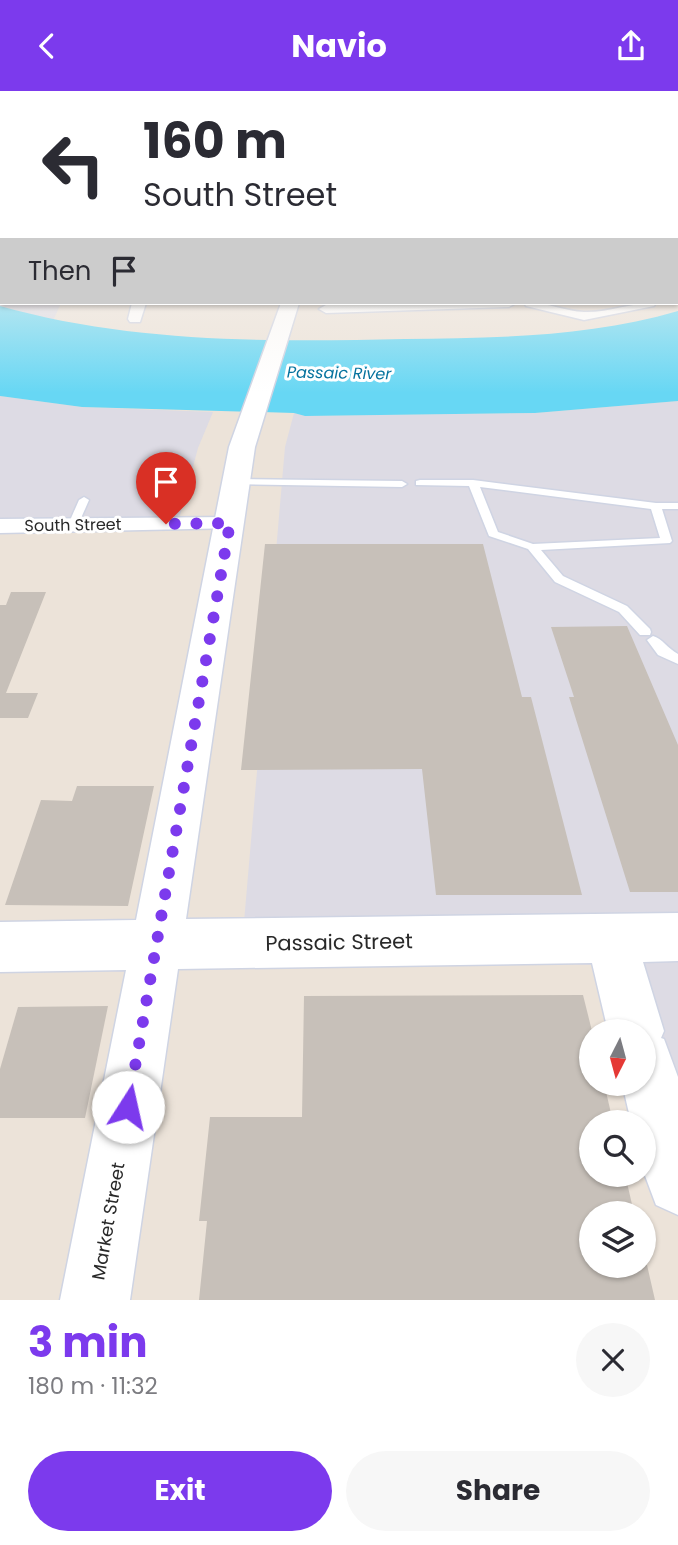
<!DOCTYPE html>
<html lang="en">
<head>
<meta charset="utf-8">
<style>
  body { margin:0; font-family:Poppins,sans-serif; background:#f7f7f7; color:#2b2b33; height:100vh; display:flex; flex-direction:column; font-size:26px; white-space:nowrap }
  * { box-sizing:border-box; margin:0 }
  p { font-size:23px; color:#7c7c81 }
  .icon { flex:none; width:38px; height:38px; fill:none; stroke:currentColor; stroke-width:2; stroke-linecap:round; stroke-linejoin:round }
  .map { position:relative; height:1209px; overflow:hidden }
  .panel { display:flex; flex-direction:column; background:#fff; flex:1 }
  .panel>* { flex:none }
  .guide { position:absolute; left:0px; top:0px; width:679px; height:214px; box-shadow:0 2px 5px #0004; background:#fff; color:#2b2b33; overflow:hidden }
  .needle { width:46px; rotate:186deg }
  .tools { position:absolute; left:579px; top:928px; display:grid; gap:14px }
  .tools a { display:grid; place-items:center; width:77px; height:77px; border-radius:50%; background:#fff; box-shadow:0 2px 5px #0004; font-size:35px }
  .pin { position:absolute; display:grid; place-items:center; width:60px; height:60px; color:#fff; margin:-72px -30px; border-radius:50% 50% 50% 0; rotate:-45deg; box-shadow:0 0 7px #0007 }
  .pin .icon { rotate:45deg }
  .me { position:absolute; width:77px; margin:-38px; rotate:10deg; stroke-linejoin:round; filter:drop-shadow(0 0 5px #0008) }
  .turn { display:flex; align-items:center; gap:24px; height:147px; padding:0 28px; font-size:32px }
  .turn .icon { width:91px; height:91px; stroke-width:2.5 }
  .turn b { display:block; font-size:49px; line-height:60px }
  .then { display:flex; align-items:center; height:66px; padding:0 28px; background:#0003; gap:14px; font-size:26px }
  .round { display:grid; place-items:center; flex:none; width:74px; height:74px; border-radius:37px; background:#f7f7f7 }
  .headline { display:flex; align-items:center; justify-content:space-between; height:119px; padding:0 28px }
  h1 { font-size:42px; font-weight:700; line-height:52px; color:#7c3aed }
  .cta { display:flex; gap:14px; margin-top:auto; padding:14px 28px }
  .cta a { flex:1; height:80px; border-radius:42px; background:#7c3aed; color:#fff; font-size:28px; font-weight:700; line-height:80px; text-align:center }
  .cta a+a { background:#f7f7f7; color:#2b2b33 }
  header { display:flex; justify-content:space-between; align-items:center; height:91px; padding:0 28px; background:#7c3aed; color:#fff; font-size:32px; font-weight:700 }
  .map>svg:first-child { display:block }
  .industrial { fill:#dddbe4 }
  .water { fill:#67d7f4 }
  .building { fill:#c7c0b9 }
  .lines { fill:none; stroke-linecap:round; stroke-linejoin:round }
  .lane-casing { stroke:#cfd4e3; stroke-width:3 }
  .street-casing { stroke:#cfd4e3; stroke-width:3 }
  .secondary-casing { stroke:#cfd4e3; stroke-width:3 }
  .lane { fill:#fff; fill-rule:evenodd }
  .street { fill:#fff; fill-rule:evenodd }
  .secondary { fill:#fff; fill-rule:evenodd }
  .route { stroke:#7c3aed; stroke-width:12; stroke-dasharray:0 21.6 }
  .labels { text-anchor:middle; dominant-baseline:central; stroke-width:6; stroke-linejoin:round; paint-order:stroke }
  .far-water-label { font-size:16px; font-style:italic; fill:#07739e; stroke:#fff }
  .far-street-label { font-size:16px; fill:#292929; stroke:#fff }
  .street-label { font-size:18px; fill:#292929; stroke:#fff }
  .near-street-label { font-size:21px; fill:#292929; stroke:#fff }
</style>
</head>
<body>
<header><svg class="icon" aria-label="back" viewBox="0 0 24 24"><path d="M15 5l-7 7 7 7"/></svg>Navio<svg class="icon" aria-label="share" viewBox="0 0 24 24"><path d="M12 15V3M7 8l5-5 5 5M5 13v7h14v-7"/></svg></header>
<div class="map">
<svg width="678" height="1209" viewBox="0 0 678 1209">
  <rect width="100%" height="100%" fill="#ece3d9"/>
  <g class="industrial">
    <path d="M 0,133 L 2,212 L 61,212 L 53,230 L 0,215 Z"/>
    <path d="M 0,305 L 82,316 L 213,321 L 198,357 L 178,432 L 0,434 Z"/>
    <path d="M 678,310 L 678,1117 L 644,992 L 644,940 L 604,853 L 242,854 L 285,356 L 294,322 L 305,325 L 535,322 Z"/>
  </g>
  <path class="water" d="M 0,215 C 131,252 269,251 405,248 C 497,247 589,246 678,220 L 678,310 L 535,322 L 305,325 L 294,322 L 82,316 L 0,305 Z"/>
  <g class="building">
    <path d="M 265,453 L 483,453 L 522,606 L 531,606 L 582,804 L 436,804 L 422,678 L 241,679 Z"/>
    <path d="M 11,501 L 46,501 L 6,602 L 38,602 L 28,627 L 0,627 L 0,514 L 6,514 Z"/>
    <path d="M 627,535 L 678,654 L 678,801 L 630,801 L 569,606 L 574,606 L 551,536 Z"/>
    <path d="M 77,695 L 154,695 L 128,815 L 5,814 L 41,709 L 72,710 Z"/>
    <path d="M 583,904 L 592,940 L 592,992 L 604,992 L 613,1031 L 592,1031 L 592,1083 L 625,1083 L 634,1122 L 592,1122 L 592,1174 L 647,1174 L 655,1209 L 199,1209 L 207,1130 L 199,1130 L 210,1026 L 302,1026 L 304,905 Z"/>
    <path d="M 108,915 L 85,1027 L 0,1027 L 0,978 L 18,916 Z"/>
  </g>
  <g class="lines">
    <defs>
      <g id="lane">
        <path d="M 236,388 L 402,390 L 407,393 L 402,396 L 232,393 L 232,389 Z"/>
        <path d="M 420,389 L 473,389 L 656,412 L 678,412 L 678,418 L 662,418 L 672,450 L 670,452 L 541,459 L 563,485 L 627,515 L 650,538 L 651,541 L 650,544 L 640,544 L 619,521 L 555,491 L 528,458 L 489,445 L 469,395 L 416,394 L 416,390 ZM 480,396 L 651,418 L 660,447 L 533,453 L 498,441 Z"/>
        <path d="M 84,406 L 89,409 L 78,434 L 77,436 L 69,436 L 68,434 L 79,409 Z"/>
        <path d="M 653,545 C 662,547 668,558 678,563 L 678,573 L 658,564 L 647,549 Z"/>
      </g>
      <g id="street">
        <rect x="0" y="138" width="2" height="6"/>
        <rect x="677" y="144" width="1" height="7"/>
        <path d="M 2,186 L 2,196 L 0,197 L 0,187 Z"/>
        <path d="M 132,212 L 146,212 L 140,231 L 130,231 L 128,228 Z"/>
        <path d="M 392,212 L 516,212 L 509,216 L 326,222 L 319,218 L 326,214 Z"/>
        <path d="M 524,212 C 548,211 564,220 584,221 C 608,222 632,211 656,212 L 654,215 L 584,229 L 526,215 Z"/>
        <path d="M 230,426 L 238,427 L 241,432 L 238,437 L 0,442 L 0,428 Z"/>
      </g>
      <path id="secondary" d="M 281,212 L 299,212 L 255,356 L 186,828 L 678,822 L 678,870 L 643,871 L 664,940 L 661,947 L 664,948 L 678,986 L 678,1124 L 656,1114 L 644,1082 L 644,1031 L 631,1031 L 622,992 L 644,992 L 644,940 L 608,940 L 592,872 L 178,878 L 130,1209 L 60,1209 L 126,879 L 0,881 L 0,831 L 136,829 L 229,356 Z"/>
    </defs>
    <use href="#lane" class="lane-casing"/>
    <use href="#street" class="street-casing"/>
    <use href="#secondary" class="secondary-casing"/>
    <use href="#lane" class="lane"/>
    <use href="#street" class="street"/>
    <use href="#secondary" class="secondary"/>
  </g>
  <linearGradient id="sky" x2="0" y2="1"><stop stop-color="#74c2ed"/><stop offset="0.44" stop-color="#f6f2ee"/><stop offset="1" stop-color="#f6f2ee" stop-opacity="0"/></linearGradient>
  <rect width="678" height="302" fill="url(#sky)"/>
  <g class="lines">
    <path class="route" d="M 128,1016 L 230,432 L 166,433"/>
  </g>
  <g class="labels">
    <g class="far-water-label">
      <text transform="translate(339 282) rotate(1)">Passaic River</text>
    </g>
    <g class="far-street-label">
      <text transform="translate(73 434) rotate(-1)">South Street</text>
    </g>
    <g class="street-label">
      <text transform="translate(108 1130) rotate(-80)">Market Street</text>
    </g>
    <g class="near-street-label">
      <text transform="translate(339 851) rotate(-1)">Passaic Street</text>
    </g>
  </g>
</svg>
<div class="tools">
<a><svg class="needle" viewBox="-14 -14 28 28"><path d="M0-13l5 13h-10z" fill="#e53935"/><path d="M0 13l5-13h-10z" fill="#7c7c81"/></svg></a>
<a><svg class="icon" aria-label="search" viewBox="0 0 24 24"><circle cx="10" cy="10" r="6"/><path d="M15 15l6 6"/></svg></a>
<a><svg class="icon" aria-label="layers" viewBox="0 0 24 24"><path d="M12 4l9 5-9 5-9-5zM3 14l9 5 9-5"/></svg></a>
</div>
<div class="pin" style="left:166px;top:433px;background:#d93025"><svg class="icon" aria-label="arrive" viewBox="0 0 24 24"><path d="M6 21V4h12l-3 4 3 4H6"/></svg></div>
<svg class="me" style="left:128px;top:1016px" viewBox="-20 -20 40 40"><circle r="19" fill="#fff"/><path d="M0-13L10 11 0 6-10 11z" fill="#7c3aed"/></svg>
<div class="guide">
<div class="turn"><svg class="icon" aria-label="left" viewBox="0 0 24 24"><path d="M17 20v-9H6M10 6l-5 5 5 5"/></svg><div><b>160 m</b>South Street</div></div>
<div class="then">Then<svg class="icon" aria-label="arrive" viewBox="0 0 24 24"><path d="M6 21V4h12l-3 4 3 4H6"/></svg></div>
</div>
</div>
<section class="panel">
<div class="headline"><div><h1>3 min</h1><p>180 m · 11:32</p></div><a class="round"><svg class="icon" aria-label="close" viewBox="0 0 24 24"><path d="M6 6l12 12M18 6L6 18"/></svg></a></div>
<div class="cta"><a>Exit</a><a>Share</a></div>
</section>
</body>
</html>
